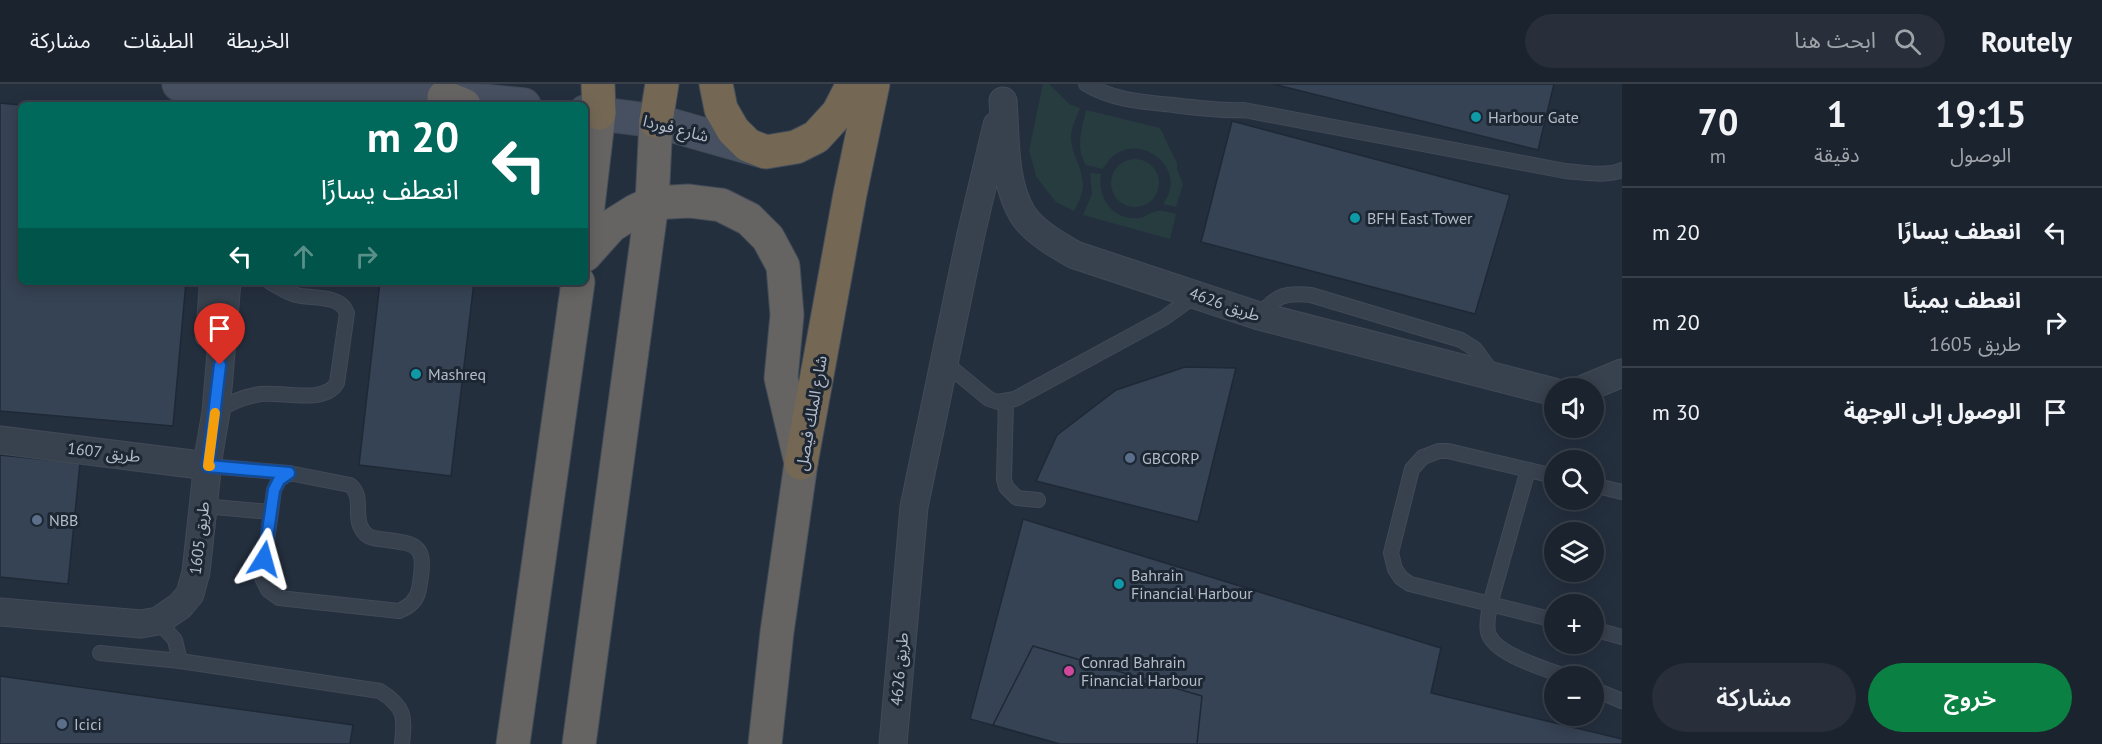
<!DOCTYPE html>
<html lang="ar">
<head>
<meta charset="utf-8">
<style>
  body { margin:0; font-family:"PT Sans","Noto Sans Arabic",sans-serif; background:#282f3a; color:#f1f3f6; direction:rtl; height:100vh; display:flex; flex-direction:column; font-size:22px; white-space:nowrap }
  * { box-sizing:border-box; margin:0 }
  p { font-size:20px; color:#a0a4aa }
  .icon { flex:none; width:33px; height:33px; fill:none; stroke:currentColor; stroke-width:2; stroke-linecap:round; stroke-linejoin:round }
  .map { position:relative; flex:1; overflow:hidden; direction:ltr }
  .details { display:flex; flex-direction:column; background:#1b232e; width:480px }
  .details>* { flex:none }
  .guide { position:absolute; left:18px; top:18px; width:570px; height:183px; border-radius:9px; box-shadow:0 3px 15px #0003,0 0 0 2px #39404a; direction:rtl; background:#00695c; color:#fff; overflow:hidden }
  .buttons { position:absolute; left:1544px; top:294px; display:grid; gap:12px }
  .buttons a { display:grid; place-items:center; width:60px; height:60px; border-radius:50%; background:#1b232e; box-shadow:0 3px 15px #0003,0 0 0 2px #39404a; font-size:30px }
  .pin { position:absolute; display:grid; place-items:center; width:51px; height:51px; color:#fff; margin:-62px -26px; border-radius:50% 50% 50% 0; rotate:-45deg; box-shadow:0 0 6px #0007 }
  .pin .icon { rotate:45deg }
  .me { position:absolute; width:66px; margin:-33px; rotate:8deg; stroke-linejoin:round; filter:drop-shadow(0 0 4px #0008) }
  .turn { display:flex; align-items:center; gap:21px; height:126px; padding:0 30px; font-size:27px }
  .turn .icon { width:78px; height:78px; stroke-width:2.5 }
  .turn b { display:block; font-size:42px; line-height:51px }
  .lanes { display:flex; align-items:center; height:57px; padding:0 30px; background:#0003; justify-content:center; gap:30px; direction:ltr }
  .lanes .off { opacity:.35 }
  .eta { display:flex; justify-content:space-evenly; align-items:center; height:102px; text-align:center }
  .eta b { font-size:36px; font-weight:600; line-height:42px }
  .primary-button { display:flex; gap:12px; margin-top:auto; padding:12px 30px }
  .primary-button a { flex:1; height:69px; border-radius:36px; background:#0b8043; color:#fff; font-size:24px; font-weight:600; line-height:69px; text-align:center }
  .primary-button a+a { background:#282f3a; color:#f1f3f6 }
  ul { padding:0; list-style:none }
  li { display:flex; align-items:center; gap:18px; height:90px; padding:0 30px; border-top:2px solid #39404a }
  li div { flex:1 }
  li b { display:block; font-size:22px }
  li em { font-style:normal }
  header { display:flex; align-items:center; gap:36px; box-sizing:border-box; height:84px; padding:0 30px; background:#1b232e; border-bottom:2px solid #39404a }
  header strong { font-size:28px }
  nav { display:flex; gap:33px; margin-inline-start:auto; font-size:21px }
  .search { width:420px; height:54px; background:#282f3a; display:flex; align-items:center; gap:15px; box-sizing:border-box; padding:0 21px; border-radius:33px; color:#a0a4aa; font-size:22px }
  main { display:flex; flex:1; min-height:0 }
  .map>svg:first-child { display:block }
  .green { fill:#263c3f }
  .building { fill:#364354; stroke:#1f2835; stroke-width:1.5 }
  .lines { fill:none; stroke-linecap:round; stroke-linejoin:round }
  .service-casing { stroke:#414a57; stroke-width:16 }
  .minor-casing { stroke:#414a57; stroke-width:29 }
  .secondary-casing { stroke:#414a57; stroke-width:35 }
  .trunk-casing { stroke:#434c59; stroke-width:35 }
  .motorway-casing { stroke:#434c59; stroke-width:35 }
  .service { stroke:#38414e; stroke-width:14 }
  .minor { stroke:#38414e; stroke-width:27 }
  .secondary { stroke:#465061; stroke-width:33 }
  .trunk { stroke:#656462; stroke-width:33 }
  .motorway { stroke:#746855; stroke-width:33 }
  .route-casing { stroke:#114b97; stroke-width:15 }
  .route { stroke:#1a73e8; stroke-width:10 }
  .slow { stroke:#f59e0b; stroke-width:10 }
  .culture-dot { fill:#0f9aa8; stroke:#1d2633; stroke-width:2 }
  .service-dot { fill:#5c6f8a; stroke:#1d2633; stroke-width:2 }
  .hotel-dot { fill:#d1479c; stroke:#1d2633; stroke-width:2 }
  .labels { text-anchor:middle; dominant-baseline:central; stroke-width:6; stroke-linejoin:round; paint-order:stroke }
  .poi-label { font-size:16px; fill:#b4bcc9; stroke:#1d2633; text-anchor:start }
  .street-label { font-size:16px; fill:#b4bcc9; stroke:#1d2633 }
</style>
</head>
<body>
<header>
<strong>Routely</strong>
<div class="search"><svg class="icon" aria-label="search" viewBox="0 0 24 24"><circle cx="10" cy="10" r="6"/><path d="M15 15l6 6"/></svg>ابحث هنا</div>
<nav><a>الخريطة</a><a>الطبقات</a><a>مشاركة</a></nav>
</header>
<main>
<section class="details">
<div class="eta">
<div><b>19:15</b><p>الوصول</p></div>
<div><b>1</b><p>دقيقة</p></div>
<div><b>70</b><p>m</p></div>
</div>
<ul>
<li><svg class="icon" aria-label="left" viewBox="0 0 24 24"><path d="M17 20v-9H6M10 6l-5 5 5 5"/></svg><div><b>انعطف يسارًا</b></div><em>20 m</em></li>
<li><svg class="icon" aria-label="right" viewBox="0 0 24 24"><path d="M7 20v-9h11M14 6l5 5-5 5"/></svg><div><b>انعطف يمينًا</b><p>طريق 1605</p></div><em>20 m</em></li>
<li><svg class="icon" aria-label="arrive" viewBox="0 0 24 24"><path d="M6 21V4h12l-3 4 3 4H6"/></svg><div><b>الوصول إلى الوجهة</b></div><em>30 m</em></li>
</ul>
<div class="primary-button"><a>خروج</a><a>مشاركة</a></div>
</section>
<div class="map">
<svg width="1622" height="660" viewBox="0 0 1622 660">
  <rect width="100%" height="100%" fill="#242f3e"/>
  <g class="green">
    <path d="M 1043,0 L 1049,0 L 1069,20 L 1080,24 C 1077,32 1072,42 1071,51 C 1070,69 1083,83 1083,101 C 1083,110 1078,119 1074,127 L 1056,118 L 1044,103 L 1036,92 L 1029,66 Z"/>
    <path d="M 1086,26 L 1160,44 L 1177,79 L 1177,85 L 1183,100 L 1176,123 L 1163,120 C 1193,81 1128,38 1103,85 L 1086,81 C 1075,65 1082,44 1086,26 Z"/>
    <circle cx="1135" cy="99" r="24"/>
    <path d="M 1090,89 L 1101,90 C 1097,114 1113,137 1139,134 C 1146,133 1151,128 1157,127 C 1162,126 1171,129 1176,130 L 1170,155 L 1083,131 L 1092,110 Z"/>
  </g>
  <g class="building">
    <path d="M 1273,0 L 1554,0 L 1538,66 Z"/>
    <path d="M 0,19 L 21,21 L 21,198 L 186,198 L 173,342 L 0,327 Z"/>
    <path d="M 1232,37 L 1510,111 L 1475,230 L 1201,158 Z"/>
    <path d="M 380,198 L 474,198 L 451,392 L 359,381 Z"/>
    <path d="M 1185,283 L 1236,284 L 1198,438 L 1036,397 L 1057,351 L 1116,306 Z"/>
    <path d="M 0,371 L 80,379 L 68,500 L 0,493 Z"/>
    <path d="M 1023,435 L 1441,564 L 1431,609 L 1622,655 L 1622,660 L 1060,660 L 970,635 Z"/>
    <path d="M 1033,562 L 1202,612 L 1197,660 L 1060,660 L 993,641 Z"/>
    <path d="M 0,592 L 353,641 L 350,660 L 0,660 Z"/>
  </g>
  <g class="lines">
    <defs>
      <g id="service">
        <path d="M 1086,0 C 1112,16 1143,18 1173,21 C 1197,24 1220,27 1244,26 L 1565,87 C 1582,88 1607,93 1622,86"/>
        <path d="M 1259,232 C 1276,212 1284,208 1311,211 L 1461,256 L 1475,265 L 1494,291"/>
        <path d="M 203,254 L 207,198"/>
        <path d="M 944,278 L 989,315 L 998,318 L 1015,315 L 1164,234 L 1196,211"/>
        <path d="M 1006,317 L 1004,395 L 1006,403 L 1017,414 L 1038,416"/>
        <path d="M 216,328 C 230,318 243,313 260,310 C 282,307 324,321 337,299 L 347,229 C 340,210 312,215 296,211 C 286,208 279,203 270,198"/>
        <path d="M 208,382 L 289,389"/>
        <path d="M 1528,386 L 1490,520 C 1489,529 1486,539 1488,548 C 1493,570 1544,584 1564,592"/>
        <path d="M 289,389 L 350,401 C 365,413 352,433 363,447 C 367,453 372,454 379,455 C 420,460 427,460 419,505 C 417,517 409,523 399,527 L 279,514 L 268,506 L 262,494 L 274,406 L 279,396 Z"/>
        <path d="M 1554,392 L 1448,367 L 1439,367 L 1423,373 L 1412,385 L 1391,469 L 1395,485 L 1401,494 L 1410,500 L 1554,536"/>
        <path d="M 1593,401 L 1622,408"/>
        <path d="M 203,422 L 271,428"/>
        <path d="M 158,537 L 175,556 L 180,577"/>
        <path d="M 1593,545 L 1622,553"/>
        <path d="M 100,569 L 180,577 L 380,607 C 405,623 405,632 402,660"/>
        <path d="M 1593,605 L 1622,617"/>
      </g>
      <g id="minor">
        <path d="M 1003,17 C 1006,54 1003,99 1023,131 C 1034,148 1059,162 1075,171 L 1259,232 L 1554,308"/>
        <path d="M 1586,304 L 1622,289"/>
        <path d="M 0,356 L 208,382"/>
        <path d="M 0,528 L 141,540 L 158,537 L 180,522 L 190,510 L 196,488 L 209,369 L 216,328 L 227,198"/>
        <path d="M 893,660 L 914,423 L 971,150 L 997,41"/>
      </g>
      <g id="secondary">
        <path d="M 179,0 L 239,8 L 444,13 L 524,21"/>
        <path d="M 585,28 L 656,37 L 762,67"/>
      </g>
      <g id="trunk">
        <path d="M 444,13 L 464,21"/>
        <path d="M 585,147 L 599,29"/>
        <path d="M 585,171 L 611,142 L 635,127 L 652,119 L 689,117 L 721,121 L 749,135 L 768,154 L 783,182 L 787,231 L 781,294 L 801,379 L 777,548 L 765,660"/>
        <path d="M 513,660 L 578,198"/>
        <path d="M 579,660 L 652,119 L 656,37"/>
      </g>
      <g id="motorway">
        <path d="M 598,0 L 599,29"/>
        <path d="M 716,0 L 721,25 L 733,46 L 748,61 L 766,68 L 796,63 L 816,53 L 838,29 L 853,0"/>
        <path d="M 656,37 L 662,0"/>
        <path d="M 801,379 L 850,110 L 873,0"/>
      </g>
    </defs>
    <use href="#service" class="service-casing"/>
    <use href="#minor" class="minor-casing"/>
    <use href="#secondary" class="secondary-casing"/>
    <use href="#trunk" class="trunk-casing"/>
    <use href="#motorway" class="motorway-casing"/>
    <use href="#service" class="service"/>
    <use href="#minor" class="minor"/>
    <use href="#secondary" class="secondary"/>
    <use href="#trunk" class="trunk"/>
    <use href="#motorway" class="motorway"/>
  </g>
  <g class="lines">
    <defs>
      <path id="route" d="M 220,281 L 208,382 L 289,389 L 279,396 L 274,406 L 264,475"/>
    </defs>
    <use href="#route" class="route-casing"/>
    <use href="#route" class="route"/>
    <path class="slow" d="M 210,382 L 208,382 L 215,329"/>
  </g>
  <g class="culture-dot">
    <circle cx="1476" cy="33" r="6"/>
    <circle cx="1355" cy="134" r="6"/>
    <circle cx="416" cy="290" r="6"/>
    <circle cx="1119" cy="500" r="6"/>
  </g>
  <g class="service-dot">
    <circle cx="1130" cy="374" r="6"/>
    <circle cx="37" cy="436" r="6"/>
    <circle cx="62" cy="640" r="6"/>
  </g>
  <circle class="hotel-dot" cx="1069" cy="587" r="6"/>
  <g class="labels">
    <g class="poi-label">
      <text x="1488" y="33">Harbour Gate</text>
      <text x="1367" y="134">BFH East Tower</text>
      <text x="428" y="290">Mashreq</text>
      <text x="1142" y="374">GBCORP</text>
      <text x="49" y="436">NBB</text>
      <text x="1131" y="491">Bahrain<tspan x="1131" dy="18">Financial Harbour</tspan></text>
      <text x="1081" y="578">Conrad Bahrain<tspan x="1081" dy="18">Financial Harbour</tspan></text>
      <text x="74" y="640">Icici</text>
    </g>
    <g class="street-label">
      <text transform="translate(676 44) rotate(14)">شارع فوردا</text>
      <text transform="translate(1225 220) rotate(19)">طريق 4626</text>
      <text transform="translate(811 329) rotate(-80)">شارع الملك فيصل</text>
      <text transform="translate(104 368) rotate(7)">طريق 1607</text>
      <text transform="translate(199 454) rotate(-83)">طريق 1605</text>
      <text transform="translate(899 585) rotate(-85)">طريق 4626</text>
    </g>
  </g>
</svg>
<div class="buttons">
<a><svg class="icon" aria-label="sound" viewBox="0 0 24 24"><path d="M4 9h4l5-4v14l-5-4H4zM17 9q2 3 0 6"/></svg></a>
<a><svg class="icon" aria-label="search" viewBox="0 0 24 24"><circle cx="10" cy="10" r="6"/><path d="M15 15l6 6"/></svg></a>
<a><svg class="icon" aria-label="layers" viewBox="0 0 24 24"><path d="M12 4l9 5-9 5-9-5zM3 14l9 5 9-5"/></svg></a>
<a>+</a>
<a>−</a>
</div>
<div class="pin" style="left:220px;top:281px;background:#d93025"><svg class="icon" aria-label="arrive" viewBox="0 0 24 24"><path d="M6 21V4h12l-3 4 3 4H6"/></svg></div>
<svg class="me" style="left:264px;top:475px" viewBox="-20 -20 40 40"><path d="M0-17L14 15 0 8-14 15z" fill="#1a73e8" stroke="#fff" stroke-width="4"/></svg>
<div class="guide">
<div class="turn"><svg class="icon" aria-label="left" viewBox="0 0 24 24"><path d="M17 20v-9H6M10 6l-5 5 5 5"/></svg><div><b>20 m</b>انعطف يسارًا</div></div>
<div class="lanes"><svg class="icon" aria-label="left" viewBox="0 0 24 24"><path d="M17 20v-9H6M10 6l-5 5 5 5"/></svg><svg class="icon off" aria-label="ahead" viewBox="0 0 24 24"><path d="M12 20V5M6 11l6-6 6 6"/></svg><svg class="icon off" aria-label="right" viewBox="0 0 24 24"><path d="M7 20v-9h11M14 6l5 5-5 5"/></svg></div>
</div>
</div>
</main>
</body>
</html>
